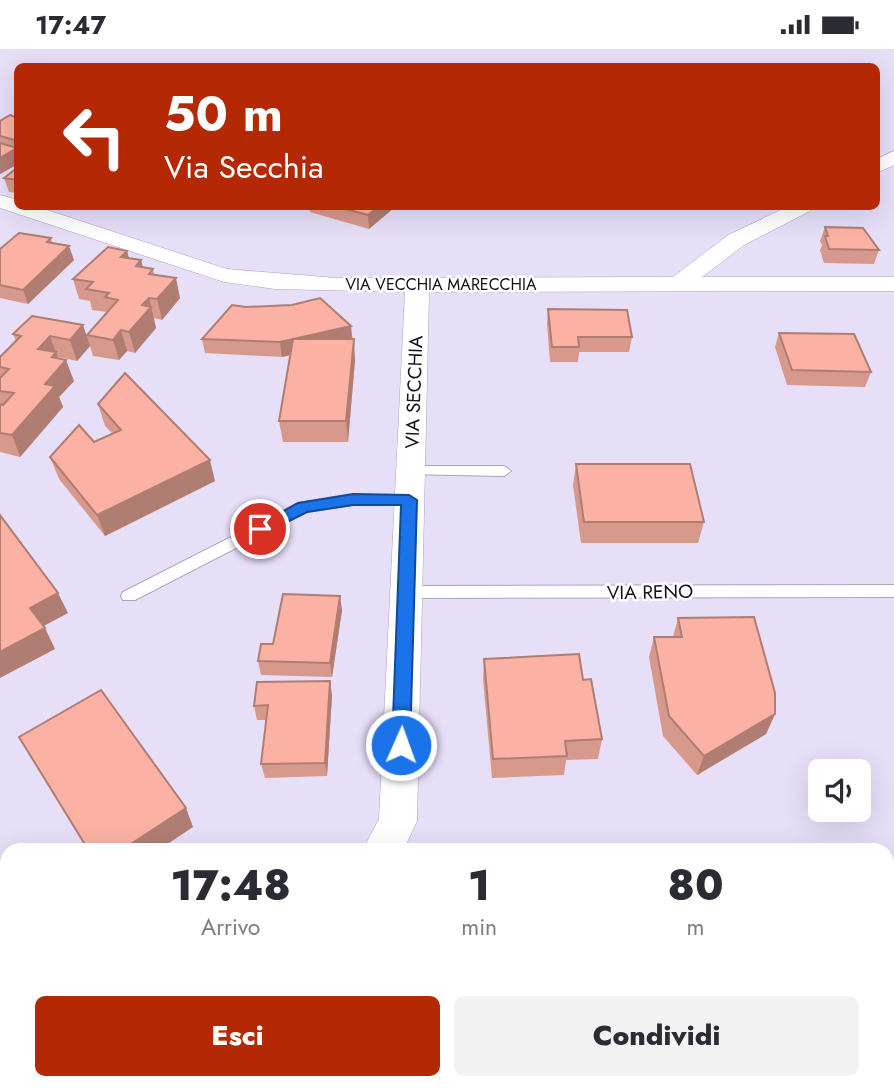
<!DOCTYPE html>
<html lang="it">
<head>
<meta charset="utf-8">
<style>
  body { margin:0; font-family:Jost,sans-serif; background:#f2f2f3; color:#2b2b33; height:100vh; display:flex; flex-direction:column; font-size:26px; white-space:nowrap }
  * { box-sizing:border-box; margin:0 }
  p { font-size:23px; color:#7c7c81 }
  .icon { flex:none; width:38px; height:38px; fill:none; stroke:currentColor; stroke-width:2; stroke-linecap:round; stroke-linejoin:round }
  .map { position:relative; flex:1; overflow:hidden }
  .side { position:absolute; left:0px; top:794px; width:894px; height:247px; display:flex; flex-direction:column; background:#fff; border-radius:21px 21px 0 0; box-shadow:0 7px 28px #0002 }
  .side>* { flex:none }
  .top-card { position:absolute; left:14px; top:14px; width:866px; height:147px; border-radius:10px; box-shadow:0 7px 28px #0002; background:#b42904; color:#fff; overflow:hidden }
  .fabs { position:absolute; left:808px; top:710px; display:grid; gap:14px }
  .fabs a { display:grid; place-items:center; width:63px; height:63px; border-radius:10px; background:#fff; box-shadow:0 7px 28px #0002; font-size:35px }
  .pin { position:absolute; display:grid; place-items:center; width:60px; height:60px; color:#fff; margin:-30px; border:4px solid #fff; border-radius:50%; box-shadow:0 2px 7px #0007 }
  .me { position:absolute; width:77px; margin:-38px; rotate:2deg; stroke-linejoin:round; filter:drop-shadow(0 0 5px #0008) }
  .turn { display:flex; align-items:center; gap:24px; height:147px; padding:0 35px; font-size:32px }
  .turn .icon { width:91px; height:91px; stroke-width:2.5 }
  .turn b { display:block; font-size:49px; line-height:60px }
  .eta { display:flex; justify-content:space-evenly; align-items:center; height:119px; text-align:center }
  .eta b { font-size:42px; font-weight:800; line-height:49px }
  .primary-button { display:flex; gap:14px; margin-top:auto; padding:14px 35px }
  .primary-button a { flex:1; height:80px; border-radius:10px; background:#b42904; color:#fff; font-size:28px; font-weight:800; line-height:80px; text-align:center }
  .primary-button a+a { background:#f2f2f3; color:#2b2b33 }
  .status { display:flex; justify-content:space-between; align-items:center; height:49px; padding:0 35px; background:#fff; direction:ltr }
  .status svg { height:19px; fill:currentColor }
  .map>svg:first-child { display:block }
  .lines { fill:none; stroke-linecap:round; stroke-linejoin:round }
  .lane-casing { stroke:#aca3bc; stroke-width:2 }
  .street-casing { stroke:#aca3bc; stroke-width:1 }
  .secondary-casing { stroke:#aca3bc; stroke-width:2 }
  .lane { fill:#fff; fill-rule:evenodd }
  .street { fill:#fff; fill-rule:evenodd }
  .secondary { fill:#f4cbc4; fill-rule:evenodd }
  .wall { fill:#d8998d }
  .shaded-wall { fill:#b07d73 }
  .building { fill:#fbb2a4; stroke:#b07d73; stroke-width:2 }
  .route { fill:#1a73e8; stroke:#114b97; stroke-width:2 }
  .labels { text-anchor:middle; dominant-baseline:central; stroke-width:5; stroke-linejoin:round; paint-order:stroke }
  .far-street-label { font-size:16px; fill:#141119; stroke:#fff }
  .street-label { font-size:19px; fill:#141119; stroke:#fff }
</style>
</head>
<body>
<div class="status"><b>17:47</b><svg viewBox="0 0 49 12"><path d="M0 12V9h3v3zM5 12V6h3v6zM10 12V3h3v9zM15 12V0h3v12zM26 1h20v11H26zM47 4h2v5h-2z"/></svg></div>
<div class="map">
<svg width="894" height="1040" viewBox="0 0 894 1040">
  <rect width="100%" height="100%" fill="#e7def8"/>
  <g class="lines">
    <defs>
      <g id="lane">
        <path d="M 410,417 L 504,417 L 511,422 L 504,427 L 405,425 L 403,422 Z"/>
        <path d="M 353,446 L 409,446 L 416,451 L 409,456 L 353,456 L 306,463 L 135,551 L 123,551 L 121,547 L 123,543 L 298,454 Z"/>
        <path d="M 894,536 L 894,548 L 406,549 L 400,547 L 398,543 L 400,539 L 406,537 Z"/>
      </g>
      <g id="street">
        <path d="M 894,102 L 894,116 L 877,124 L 877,110 Z"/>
        <path d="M 0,146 L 18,151 L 18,158 L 38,158 L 227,220 L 336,229 L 673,228 L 728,186 L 787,158 L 813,158 L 810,162 L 744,196 L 702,228 L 894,228 L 894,242 L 429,243 L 417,772 L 403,802 L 362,802 L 379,770 L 405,243 L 275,240 L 224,233 L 0,159 Z"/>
        <path d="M 615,1034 L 682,1034 L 684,1040 L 617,1040 Z"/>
      </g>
      <g id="secondary">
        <path d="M 0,936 L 7,939 L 7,1004 L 0,1001 Z"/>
        <path d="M 8,1034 L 64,1034 L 66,1040 L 10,1040 Z"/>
      </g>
    </defs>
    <use href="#lane" class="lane-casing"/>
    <use href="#street" class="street-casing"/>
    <use href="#secondary" class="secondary-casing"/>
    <use href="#lane" class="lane"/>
    <use href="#street" class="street"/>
    <use href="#secondary" class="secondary"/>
  </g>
  <g class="wall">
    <path d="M 18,69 L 18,115 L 0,125 L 0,72 Z"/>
    <path d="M 18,118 L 18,144 L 9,143 L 4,129 Z"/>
    <path d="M 309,158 L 395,158 L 369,180 L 310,163 Z"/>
    <path d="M 825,178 L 879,201 L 874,215 L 824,214 L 820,201 L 822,196 L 820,192 Z"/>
    <path d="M 51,189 L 52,194 L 74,211 L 28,255 L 0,249 L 0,200 Z"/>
    <path d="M 127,202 L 129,209 L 143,218 L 153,220 L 154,225 L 180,249 L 162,271 L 154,269 L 156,279 L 135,304 L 127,302 L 119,311 L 93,307 L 90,297 L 77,312 L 58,308 L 74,332 L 59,348 L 63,358 L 20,408 L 0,403 L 0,308 L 16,292 L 13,285 L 87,286 L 107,263 L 92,261 L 90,252 L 79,250 L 73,230 Z"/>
    <path d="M 548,260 L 632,288 L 629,303 L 579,303 L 578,313 L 550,313 L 547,275 Z"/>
    <path d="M 351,277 L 355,311 L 348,393 L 283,393 L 279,372 L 290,306 L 282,308 L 205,304 L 202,290 Z"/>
    <path d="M 779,284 L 871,323 L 865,338 L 787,336 L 775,298 Z"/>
    <path d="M 98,355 L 215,432 L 105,487 L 59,430 L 50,408 L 94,393 L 113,385 L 105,377 Z"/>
    <path d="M 576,415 L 704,473 L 698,494 L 581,494 L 573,436 Z"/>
    <path d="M 342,561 L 332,628 L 261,626 L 258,612 L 273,595 Z"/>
    <path d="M 678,569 L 775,665 L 766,685 L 697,726 L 663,687 L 649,608 L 654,588 L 673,588 Z"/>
    <path d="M 484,610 L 602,690 L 598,710 L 566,711 L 564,726 L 492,729 L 483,630 Z"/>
    <path d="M 332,646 L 327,727 L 265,729 L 261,715 L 266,671 L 257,671 L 254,657 Z"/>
  </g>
  <g class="shaded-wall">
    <path d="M 17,99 L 18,115 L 0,125 L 0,109 Z"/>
    <path d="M 378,158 L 395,158 L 369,180 L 368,166 Z"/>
    <path d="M 69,197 L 74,211 L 28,255 L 23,241 Z"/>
    <path d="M 127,202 L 132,222 L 121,208 Z"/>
    <path d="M 141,211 L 146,231 L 136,217 Z"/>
    <path d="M 176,229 L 180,249 L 162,271 L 157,250 Z"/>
    <path d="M 149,249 L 156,279 L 135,304 L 129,283 L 142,256 Z"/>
    <path d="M 83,276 L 90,297 L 77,312 L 70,291 Z"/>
    <path d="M 351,277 L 352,292 L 282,308 L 280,293 Z"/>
    <path d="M 121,281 L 127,302 L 119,311 L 113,291 Z"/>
    <path d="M 50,287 L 61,317 L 66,311 L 74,332 L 59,348 L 63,358 L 20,408 L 12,386 L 45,335 L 38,300 Z"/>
    <path d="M 354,290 L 355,311 L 348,393 L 346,372 Z"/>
    <path d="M 210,411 L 215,432 L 105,487 L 97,466 Z"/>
    <path d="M 58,544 L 68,564 L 40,579 L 30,559 Z"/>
    <path d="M 340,547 L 342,561 L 332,628 L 330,614 Z"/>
    <path d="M 45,579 L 55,600 L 0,629 L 0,603 Z"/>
    <path d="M 330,632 L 332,646 L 327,727 L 325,714 Z"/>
    <path d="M 775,665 L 766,685 L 697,726 L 704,707 Z"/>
    <path d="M 186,759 L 193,778 L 157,802 L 120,802 Z"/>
  </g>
  <g class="building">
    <path d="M 10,66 L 18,69 L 18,92 L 0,87 L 0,72 Z"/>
    <path d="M 0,94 L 17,99 L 0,109 Z"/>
    <path d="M 18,118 L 18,131 L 4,129 Z"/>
    <path d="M 338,158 L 378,158 L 368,166 Z"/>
    <path d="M 825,178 L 863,179 L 879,201 L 829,200 L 825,187 L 828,187 Z"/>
    <path d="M 19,184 L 51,189 L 47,193 L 69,197 L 23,241 L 0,236 L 0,200 Z"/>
    <path d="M 108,198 L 127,202 L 121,208 L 141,211 L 136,217 L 153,220 L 149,225 L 176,229 L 157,250 L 149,249 L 142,256 L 151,258 L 129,283 L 121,281 L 113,291 L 87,286 L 118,251 L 105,248 L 109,244 L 86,240 L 93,233 L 73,230 Z"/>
    <path d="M 320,249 L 351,277 L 280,293 L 202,290 L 232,256 L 246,258 L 292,256 Z"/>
    <path d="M 548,260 L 627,261 L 632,288 L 578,288 L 579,298 L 552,298 Z"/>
    <path d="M 32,267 L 83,276 L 70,291 L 50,287 L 38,300 L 56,303 L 52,308 L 66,311 L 45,335 L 55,337 L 12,386 L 0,384 L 0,355 L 3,356 L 14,344 L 0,342 L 0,329 L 9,320 L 0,318 L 0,308 L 21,287 L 13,285 Z"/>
    <path d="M 779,284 L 854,285 L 871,323 L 792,321 Z"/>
    <path d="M 293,290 L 354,290 L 346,372 L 279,372 Z"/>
    <path d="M 125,324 L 210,411 L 97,466 L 50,408 L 79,376 L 94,393 L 121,381 L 98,355 Z"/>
    <path d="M 576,415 L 690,415 L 704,473 L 584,473 Z"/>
    <path d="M 0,466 L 58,544 L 30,559 L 45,579 L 0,603 Z"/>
    <path d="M 283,545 L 340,547 L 330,614 L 258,612 L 261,595 L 273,595 Z"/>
    <path d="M 754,568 L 775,644 L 775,665 L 704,707 L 669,667 L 654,588 L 682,588 L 678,569 Z"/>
    <path d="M 579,605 L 583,631 L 591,630 L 602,690 L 565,692 L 567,707 L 493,710 L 484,610 Z"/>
    <path d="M 330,632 L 325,714 L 261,715 L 268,656 L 254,657 L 257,633 Z"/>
    <path d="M 101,641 L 186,759 L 120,802 L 89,802 L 19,688 Z"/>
  </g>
  <path class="route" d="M 353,445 L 409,446 L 417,451 L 410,696 L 407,702 L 394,702 L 392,696 L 401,456 L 353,456 L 307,463 L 265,484 L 260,486 L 252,480 L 298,454 Z"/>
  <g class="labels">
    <g class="far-street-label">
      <text x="441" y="235">VIA VECCHIA MARECCHIA</text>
    </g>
    <g class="street-label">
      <text transform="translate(414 343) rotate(-88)">VIA SECCHIA</text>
      <text transform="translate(650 543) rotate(-1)">VIA RENO</text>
    </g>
  </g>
</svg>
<div class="fabs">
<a><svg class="icon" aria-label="sound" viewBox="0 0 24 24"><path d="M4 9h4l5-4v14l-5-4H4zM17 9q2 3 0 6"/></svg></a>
</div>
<div class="pin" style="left:260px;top:480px;background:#d93025"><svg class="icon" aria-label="arrive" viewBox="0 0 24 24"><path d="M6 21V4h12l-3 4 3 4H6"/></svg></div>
<svg class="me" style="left:401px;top:696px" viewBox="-20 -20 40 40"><circle r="17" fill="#1a73e8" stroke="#fff" stroke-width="3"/><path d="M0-11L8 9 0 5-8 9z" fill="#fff"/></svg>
<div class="top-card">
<div class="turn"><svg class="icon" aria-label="left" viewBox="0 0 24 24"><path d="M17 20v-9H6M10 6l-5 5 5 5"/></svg><div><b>50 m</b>Via Secchia</div></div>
</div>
<section class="side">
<div class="eta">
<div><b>17:48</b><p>Arrivo</p></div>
<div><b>1</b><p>min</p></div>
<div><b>80</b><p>m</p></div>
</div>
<div class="primary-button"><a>Esci</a><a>Condividi</a></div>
</section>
</div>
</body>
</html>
